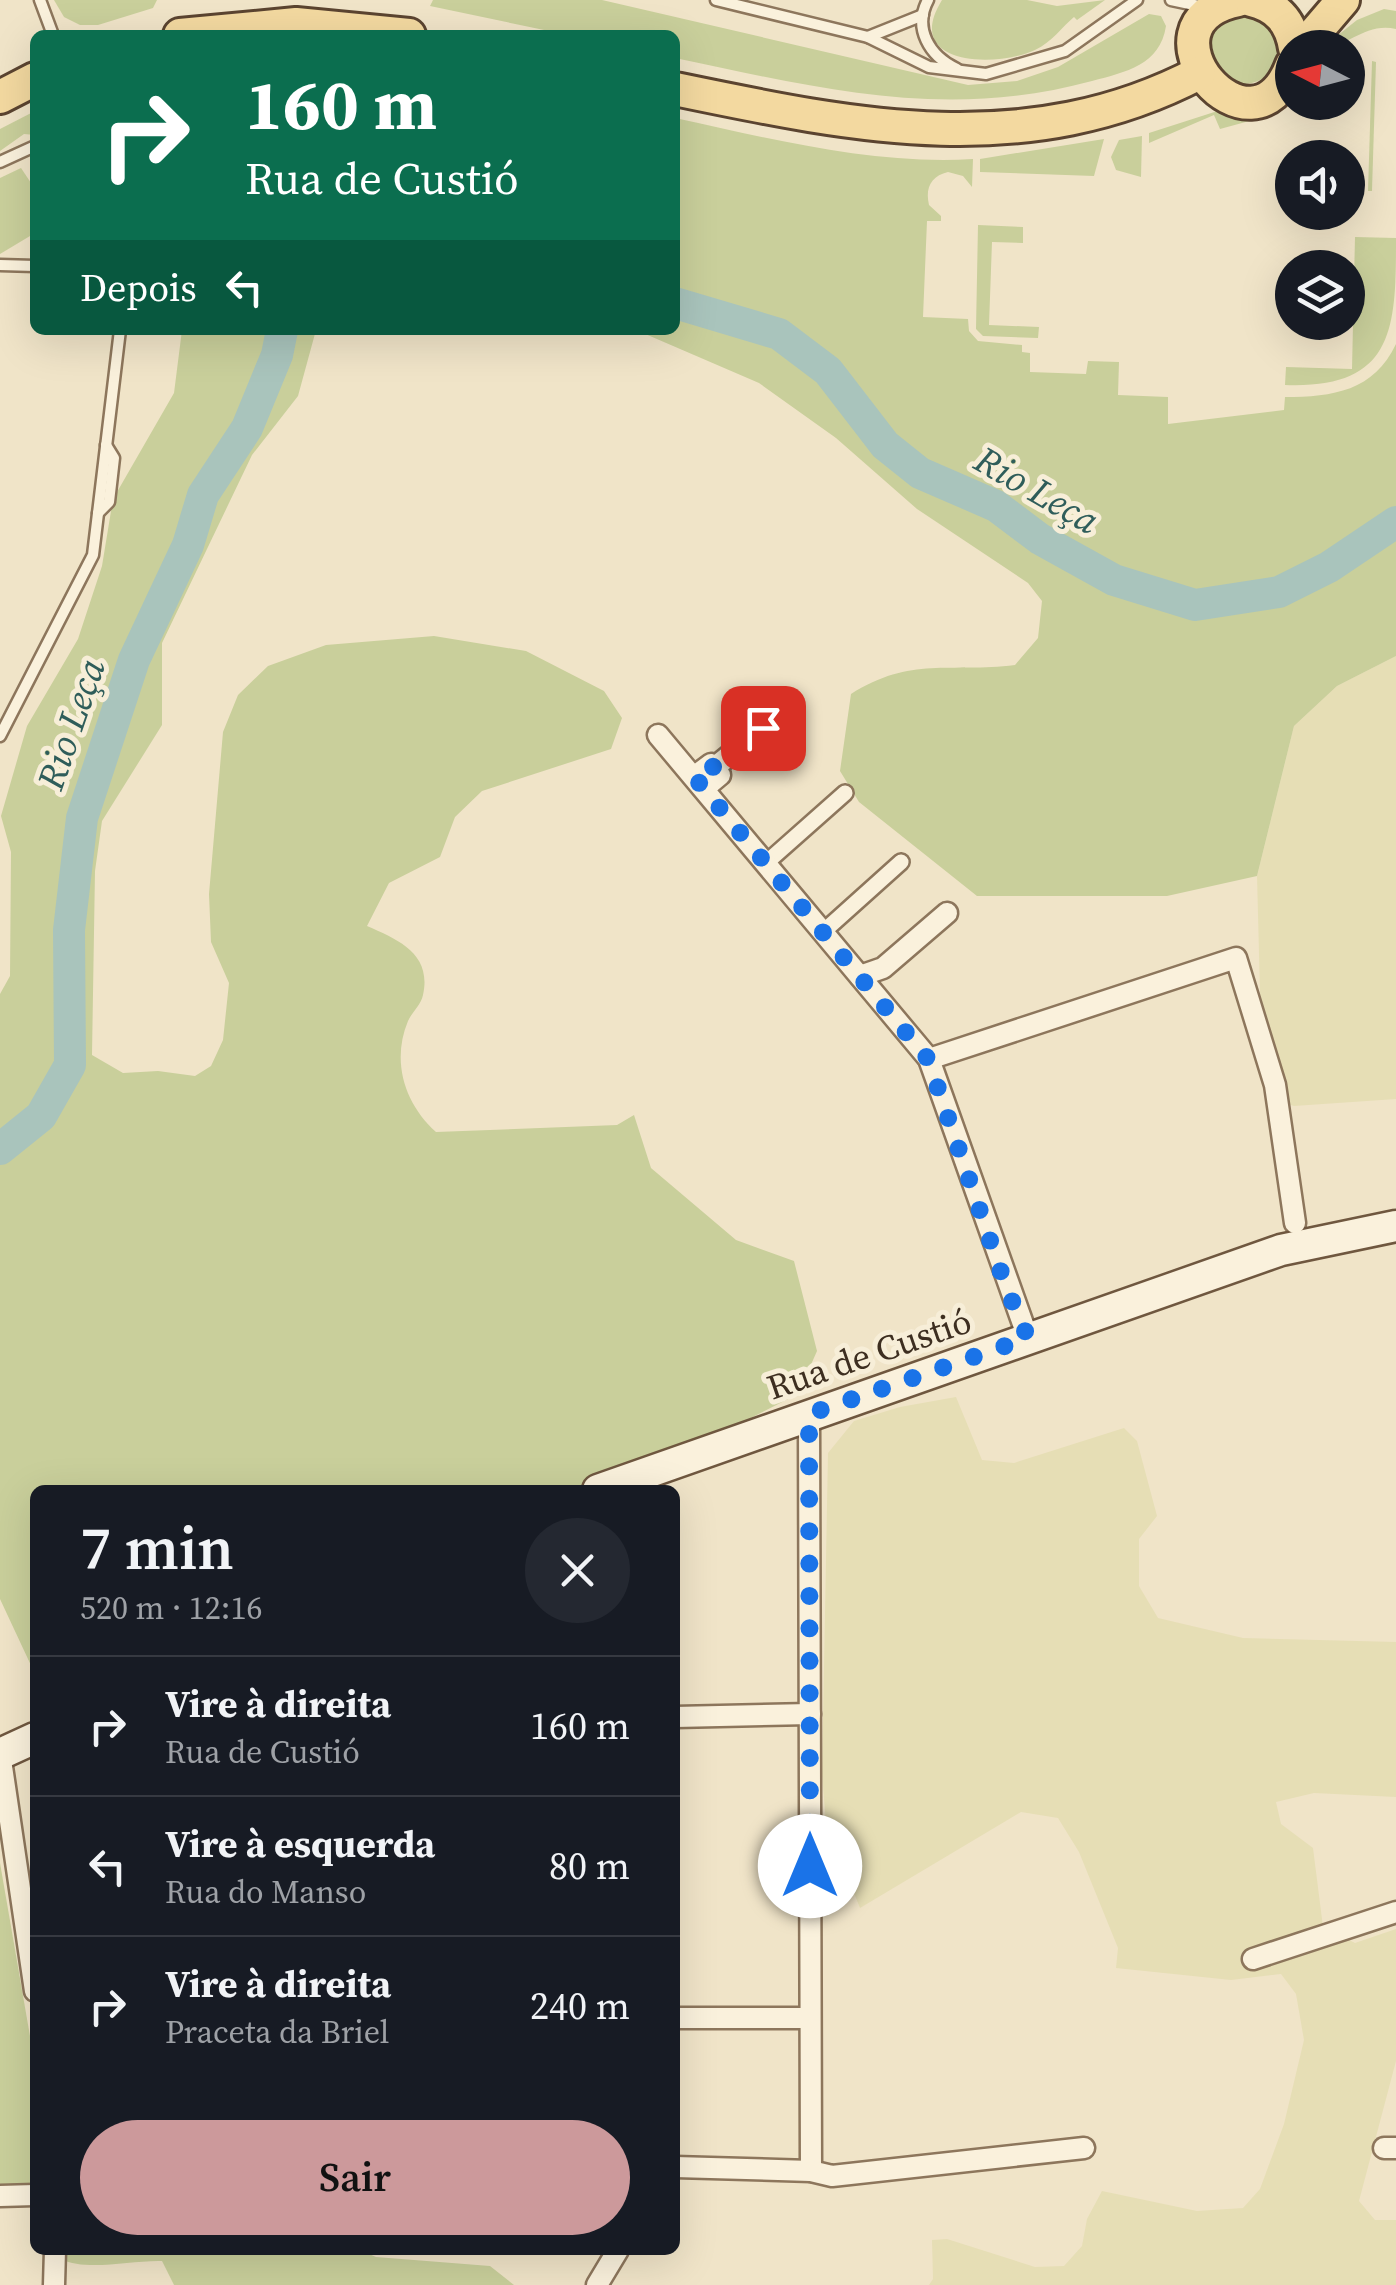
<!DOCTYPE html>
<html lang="pt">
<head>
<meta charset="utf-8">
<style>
  body { margin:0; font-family:"Source Serif 4",serif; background:#242831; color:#f1f3f6; height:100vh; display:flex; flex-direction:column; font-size:38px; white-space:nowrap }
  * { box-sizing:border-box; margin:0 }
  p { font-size:32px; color:#9ea1a6 }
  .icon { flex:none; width:55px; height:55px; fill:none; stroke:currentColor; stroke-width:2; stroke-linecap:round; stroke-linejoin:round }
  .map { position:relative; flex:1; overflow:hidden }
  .drawer { position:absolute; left:30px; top:1485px; width:650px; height:770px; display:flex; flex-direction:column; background:#171b24; border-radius:15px; box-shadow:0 10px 40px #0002 }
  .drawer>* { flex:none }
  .banner { position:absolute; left:30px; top:30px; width:650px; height:305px; border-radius:15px; box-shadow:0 10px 40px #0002; background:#0b6e4f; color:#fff; overflow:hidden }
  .needle { width:65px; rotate:276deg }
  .tools { position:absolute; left:1275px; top:30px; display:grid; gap:20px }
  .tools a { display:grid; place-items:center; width:90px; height:90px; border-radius:50%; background:#171b24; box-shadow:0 10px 40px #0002; font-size:50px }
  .pin { position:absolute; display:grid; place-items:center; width:85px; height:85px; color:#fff; margin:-42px; border-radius:20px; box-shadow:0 5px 15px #0006 }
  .me { position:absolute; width:110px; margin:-55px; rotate:0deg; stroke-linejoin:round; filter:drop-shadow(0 0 8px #0008) }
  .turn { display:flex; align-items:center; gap:35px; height:210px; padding:0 50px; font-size:45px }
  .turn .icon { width:130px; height:130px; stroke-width:2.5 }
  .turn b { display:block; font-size:70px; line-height:85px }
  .then { display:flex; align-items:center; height:95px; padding:0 50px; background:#0003; gap:20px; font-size:38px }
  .round { display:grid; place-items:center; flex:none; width:105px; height:105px; border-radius:52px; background:#242831 }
  .head { display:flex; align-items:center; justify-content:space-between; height:170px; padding:0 50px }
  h1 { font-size:60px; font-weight:600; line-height:75px }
  .button { display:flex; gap:20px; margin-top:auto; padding:20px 50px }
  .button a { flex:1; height:115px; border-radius:60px; background:#cc999b; color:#111; font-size:40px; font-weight:600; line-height:115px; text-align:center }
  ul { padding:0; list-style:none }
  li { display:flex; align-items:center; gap:30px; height:140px; padding:0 50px; border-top:2px solid #363941 }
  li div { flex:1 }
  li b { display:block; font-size:38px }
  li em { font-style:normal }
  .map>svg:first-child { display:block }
  .farmland { fill:#e6deb5 }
  .green { fill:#c9cf9b }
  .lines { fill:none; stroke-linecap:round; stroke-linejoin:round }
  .river { stroke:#a9c4bc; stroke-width:32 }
  .service-casing { stroke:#8d765c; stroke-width:15 }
  .pedestrian-casing { stroke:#8d765c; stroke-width:20 }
  .minor-casing { stroke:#8d765c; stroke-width:25 }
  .secondary-casing { stroke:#6f573f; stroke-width:35 }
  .primary-casing { stroke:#5b4430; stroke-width:38 }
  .service { stroke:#faf1dc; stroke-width:10 }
  .pedestrian { stroke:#faf1dc; stroke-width:15 }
  .minor { stroke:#faf1dc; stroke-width:20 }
  .secondary { stroke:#faf1dc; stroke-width:30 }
  .primary { stroke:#f3d9a0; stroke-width:32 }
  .route { stroke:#1a73e8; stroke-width:18; stroke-dasharray:0 32.4 }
  .labels { text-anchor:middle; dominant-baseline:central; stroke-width:10; stroke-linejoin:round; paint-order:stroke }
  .street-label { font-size:35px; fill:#3d2e20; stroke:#f7eed8 }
  .water-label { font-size:38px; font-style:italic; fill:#2f5d5a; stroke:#f7eed8 }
</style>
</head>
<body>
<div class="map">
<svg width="1396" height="2285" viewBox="0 0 1396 2285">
  <rect width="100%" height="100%" fill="#f0e4c8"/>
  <g class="farmland">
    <path d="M 1396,656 L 1396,1099 L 1294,1106 L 1275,1100 L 1262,1069 L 1257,876 L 1294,726 L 1337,686 Z"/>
    <path d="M 956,1397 L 982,1460 L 1014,1463 L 1124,1428 L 1137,1441 L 1157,1516 L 1139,1539 L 1139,1586 L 1158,1618 L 1243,1638 L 1396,1642 L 1396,1797 L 1314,1793 L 1276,1802 L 1281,1824 L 1313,1848 L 1323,1927 L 1355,1943 L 1396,1929 L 1396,2061 L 1359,2201 L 1375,2220 L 1396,2220 L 1396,2285 L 929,2285 L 933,2279 L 932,2240 L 947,2239 L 1035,2267 L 1064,2266 L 1082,2246 L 1087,2219 L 1102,2191 L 1197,2211 L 1243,2208 L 1260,2189 L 1284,2124 L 1304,2040 L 1296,1994 L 1281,1974 L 1231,1980 L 1116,1968 L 1118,1948 L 1079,1852 L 1058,1818 L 1021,1812 L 860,1908 L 826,1823 L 822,1774 L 828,1453 L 854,1421 L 900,1407 Z"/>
  </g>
  <g class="green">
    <path d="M 54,0 L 157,0 L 153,8 L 98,25 L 80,25 L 64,17 Z"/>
    <path d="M 433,0 L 602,0 L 968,85 L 1017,81 L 1058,67 L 1149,14 L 1161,16 L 1166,26 C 1160,65 1126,72 1092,81 C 945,121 819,88 675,58 L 675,35 L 568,35 L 430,6 Z"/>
    <path d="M 942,0 L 1027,0 L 1057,6 L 1105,0 L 1077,20 L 1074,17 C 1063,26 1052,42 1035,50 C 996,68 901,66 942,0 Z"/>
    <path d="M 1384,9 L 1396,11 L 1396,29 C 1366,22 1348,47 1322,48 L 1357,20 Z"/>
    <circle cx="1244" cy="49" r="35"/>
    <path d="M 1372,61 L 1376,62 L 1372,191 L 1368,191 Z"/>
    <path d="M 1292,87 L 1292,98 L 1264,117 L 1220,129 L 1214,115 L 1149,143 L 1149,133 Z"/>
    <path d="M 35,111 L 35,135 L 24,134 L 0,151 L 0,129 Z"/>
    <path d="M 675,118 C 772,139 873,165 973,159 L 972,187 L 963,176 L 948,172 C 931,176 925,188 929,205 L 941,216 L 941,221 L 927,221 L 923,317 L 968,319 L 969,331 L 978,341 L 1022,345 L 1022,352 L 1030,353 L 1030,372 L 1086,374 L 1088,361 L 1119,362 L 1118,395 L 1168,397 L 1168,424 L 1284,410 L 1285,397 C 1333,397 1374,391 1396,344 L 1396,656 L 1337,686 L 1294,726 L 1257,876 L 1167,896 L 977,896 L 859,802 L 840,771 L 851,694 C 911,656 950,673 1015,665 L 1038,638 L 1042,601 L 1028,583 L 917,509 L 836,438 L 759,383 L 636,330 L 675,330 Z"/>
    <path d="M 1142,136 L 1141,177 L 1116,170 L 1111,157 L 1119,140 Z"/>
    <path d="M 1104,139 L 1094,176 L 980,172 L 980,159 Z"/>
    <path d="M 21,168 L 35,189 L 35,233 L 0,254 L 0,178 Z"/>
    <path d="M 978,225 L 1023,227 L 1023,243 L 992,242 L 989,325 L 1039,327 L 1038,338 L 983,336 L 976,329 Z"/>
    <path d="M 1355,237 L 1396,238 C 1396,328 1395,389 1285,385 L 1286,367 L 1352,369 Z"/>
    <path d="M 182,330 L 316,330 L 298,396 L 252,455 L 162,643 L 162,725 L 102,821 L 95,871 L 92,1055 L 123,1073 L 158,1071 L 195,1076 L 211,1066 L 223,1040 L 229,983 L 211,942 L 209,894 L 223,732 L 238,695 L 268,666 L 326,645 L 434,636 L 526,651 L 604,691 L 622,718 L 611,749 L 482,791 L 455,817 L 440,857 L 389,883 L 367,926 C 399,940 432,954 423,995 C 421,1005 412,1012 408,1021 C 391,1062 405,1104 436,1132 L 617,1125 L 634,1115 L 651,1168 L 736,1240 L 794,1261 L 817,1351 L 798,1394 L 741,1423 L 570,1490 L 35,1490 L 35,1674 L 0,1599 L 0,994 L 10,976 L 11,852 L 1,816 L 27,726 L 78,639 L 102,566 L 113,499 L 174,393 Z"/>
    <path d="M 0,1863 L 35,2065 L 35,2200 L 0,2195 Z"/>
    <path d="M 59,2250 L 360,2250 L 376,2257 L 490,2266 L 514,2285 L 174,2285 L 162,2261 C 131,2260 87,2272 61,2259 Z"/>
  </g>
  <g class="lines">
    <g class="river">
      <path d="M 675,303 L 779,334 L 828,371 L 885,445 L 920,473 L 996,506 L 1040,539 L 1114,580 L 1195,605 L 1279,592 L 1329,567 L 1396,522"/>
      <path d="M 0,1149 L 41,1116 L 70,1065 L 69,930 L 82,818 L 134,660 L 188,545 L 203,495 L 247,428 L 277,355 L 282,330"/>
    </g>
    <defs>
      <g id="service">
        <path d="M 40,0 L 53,35"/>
        <path d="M 716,0 L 868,37 L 929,67 L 986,74 L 1065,51 L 1137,0"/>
        <path d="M 928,0 C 913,28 929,56 957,69"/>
        <path d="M 1171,0 L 1204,7"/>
        <path d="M 868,37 L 923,15"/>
        <path d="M 0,162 L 35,146"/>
        <path d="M 0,265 L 35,266"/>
        <path d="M 98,513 L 109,502 L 114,458 L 106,445"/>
        <path d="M 0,736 L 93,555 L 120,330"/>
      </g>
      <g id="pedestrian">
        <path d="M 766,863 L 845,793"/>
        <path d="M 823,932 L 901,862"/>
      </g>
      <g id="minor">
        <path d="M 658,735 L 929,1059 L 1028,1338"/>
        <path d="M 714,768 L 763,728"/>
        <path d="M 699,783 L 704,779 L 699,773 L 711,764 L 720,775 L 708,785 L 704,779"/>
        <path d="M 860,976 L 883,968 L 947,913"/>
        <path d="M 929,1059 L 1236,958 L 1275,1085 L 1295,1223"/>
        <path d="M 809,1414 L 811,2171"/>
        <path d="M 675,1717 L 810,1714"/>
        <path d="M 0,1753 L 35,1991"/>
        <path d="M 1253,1959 L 1396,1912"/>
        <path d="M 675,2018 L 810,2018"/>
        <path d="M 1384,2148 L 1396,2148"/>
        <path d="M 675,2167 L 811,2171 L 832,2176 L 1084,2148"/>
        <path d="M 0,2196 L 35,2195"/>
        <path d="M 54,2285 L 55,2250"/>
        <path d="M 597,2285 L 618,2250"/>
      </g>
      <g id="secondary">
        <path d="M 598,1490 L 1281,1250 L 1396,1226"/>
        <path d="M 0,1754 L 35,1738"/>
      </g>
      <g id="primary">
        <path d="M 1238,0 C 1127,23 1252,171 1292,65"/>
        <path d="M 1251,0 C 1277,6 1291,22 1295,48"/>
        <path d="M 180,35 L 296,24 L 409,35"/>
        <path d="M 1302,48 L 1343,0"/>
        <path d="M 675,89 C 853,126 1027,163 1199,73"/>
        <path d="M 0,97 L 35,79"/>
      </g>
    </defs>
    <use href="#service" class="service-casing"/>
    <use href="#pedestrian" class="pedestrian-casing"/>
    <use href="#minor" class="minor-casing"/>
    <use href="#secondary" class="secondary-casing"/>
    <use href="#primary" class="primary-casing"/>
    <use href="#service" class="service"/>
    <use href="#pedestrian" class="pedestrian"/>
    <use href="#minor" class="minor"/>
    <use href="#secondary" class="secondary"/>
    <use href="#primary" class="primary"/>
  </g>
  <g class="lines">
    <path class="route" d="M 763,728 L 714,768 L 711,764 L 699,773 L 704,779 L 699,783 L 928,1059 L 1006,1287 L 1028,1338 L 809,1414 L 810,1866"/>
  </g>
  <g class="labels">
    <g class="street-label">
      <text transform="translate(869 1354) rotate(-19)">Rua de Custió</text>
    </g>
    <g class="water-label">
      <text transform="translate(1037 490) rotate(30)">Rio Leça</text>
      <text transform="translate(71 724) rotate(-71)">Rio Leça</text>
    </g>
  </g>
</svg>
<div class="tools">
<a><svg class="needle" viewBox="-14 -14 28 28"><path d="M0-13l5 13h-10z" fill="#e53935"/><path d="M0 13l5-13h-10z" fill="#9ea1a6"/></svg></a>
<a><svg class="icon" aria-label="sound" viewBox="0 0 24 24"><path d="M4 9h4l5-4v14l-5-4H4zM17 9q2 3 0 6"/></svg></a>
<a><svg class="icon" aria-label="layers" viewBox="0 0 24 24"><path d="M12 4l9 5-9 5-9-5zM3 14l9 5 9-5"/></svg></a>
</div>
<div class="pin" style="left:763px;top:728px;background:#d93025"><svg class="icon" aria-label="arrive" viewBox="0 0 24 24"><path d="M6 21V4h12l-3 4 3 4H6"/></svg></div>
<svg class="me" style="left:810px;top:1866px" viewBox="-20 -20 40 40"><circle r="19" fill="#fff"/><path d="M0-13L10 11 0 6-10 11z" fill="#1a73e8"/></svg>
<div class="banner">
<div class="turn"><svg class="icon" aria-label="right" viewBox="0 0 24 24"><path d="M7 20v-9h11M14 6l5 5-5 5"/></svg><div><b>160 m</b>Rua de Custió</div></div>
<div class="then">Depois<svg class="icon" aria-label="left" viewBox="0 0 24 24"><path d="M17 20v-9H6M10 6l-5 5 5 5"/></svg></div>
</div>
<section class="drawer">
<div class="head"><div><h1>7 min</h1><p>520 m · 12:16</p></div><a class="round"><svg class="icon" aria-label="close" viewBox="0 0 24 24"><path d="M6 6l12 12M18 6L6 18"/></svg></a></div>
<ul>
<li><svg class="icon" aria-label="right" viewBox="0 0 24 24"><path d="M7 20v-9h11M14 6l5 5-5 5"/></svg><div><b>Vire à direita</b><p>Rua de Custió</p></div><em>160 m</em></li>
<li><svg class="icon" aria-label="left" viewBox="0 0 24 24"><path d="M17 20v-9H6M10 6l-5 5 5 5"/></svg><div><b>Vire à esquerda</b><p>Rua do Manso</p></div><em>80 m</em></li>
<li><svg class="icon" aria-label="right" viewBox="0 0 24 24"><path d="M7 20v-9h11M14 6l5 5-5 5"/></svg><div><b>Vire à direita</b><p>Praceta da Briel</p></div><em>240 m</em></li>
</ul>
<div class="button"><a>Sair</a></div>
</section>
</div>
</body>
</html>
